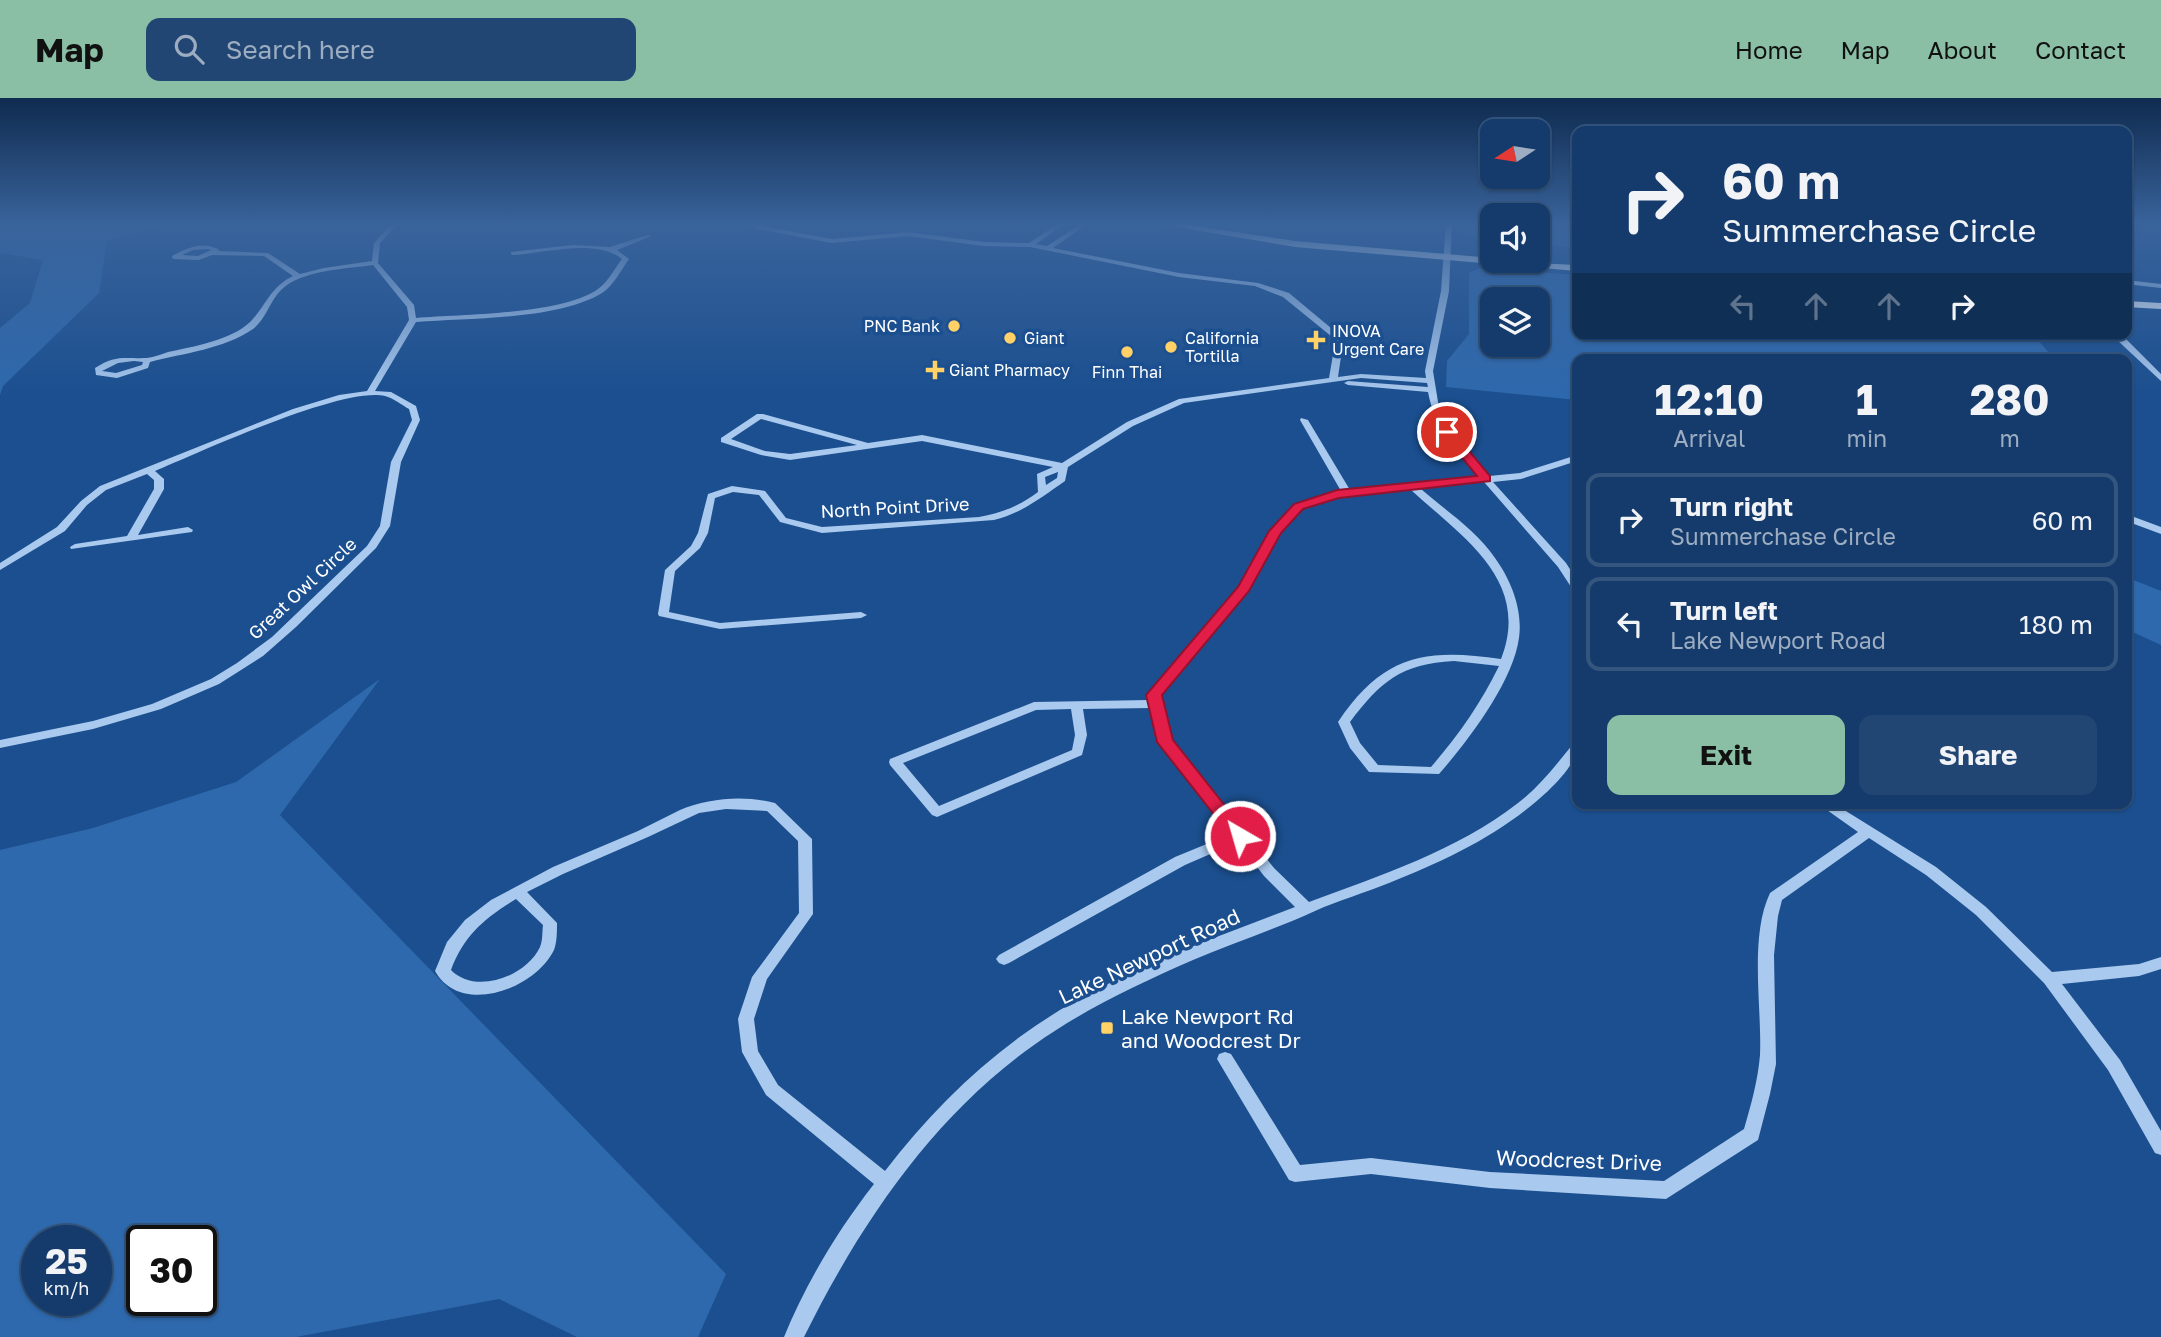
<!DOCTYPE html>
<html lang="en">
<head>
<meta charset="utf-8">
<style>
  body { margin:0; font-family:"Golos Text",sans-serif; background:#214673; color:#f1f3f6; height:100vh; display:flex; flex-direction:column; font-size:26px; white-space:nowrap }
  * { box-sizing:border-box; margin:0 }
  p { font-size:23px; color:#9dadc1 }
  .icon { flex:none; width:38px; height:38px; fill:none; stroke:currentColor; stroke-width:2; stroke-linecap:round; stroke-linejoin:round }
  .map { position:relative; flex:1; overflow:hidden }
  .drawer { position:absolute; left:1572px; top:256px; width:560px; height:455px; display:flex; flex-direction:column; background:#143b6b; border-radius:14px; box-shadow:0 2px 5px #0004,0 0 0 2px #33557e }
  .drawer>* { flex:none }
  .banner { position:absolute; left:1572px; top:28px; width:560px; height:214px; border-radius:14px; box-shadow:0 2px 5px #0004,0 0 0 2px #33557e; background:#143b6b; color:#f1f3f6; overflow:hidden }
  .needle { width:46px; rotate:258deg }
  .tools { position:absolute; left:1480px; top:21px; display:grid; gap:14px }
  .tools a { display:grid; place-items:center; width:70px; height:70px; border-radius:14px; background:#143b6b; box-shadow:0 2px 5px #0004,0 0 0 2px #33557e; font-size:35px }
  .speed { position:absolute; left:21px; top:1127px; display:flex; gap:14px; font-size:35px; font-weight:700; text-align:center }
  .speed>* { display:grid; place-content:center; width:91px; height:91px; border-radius:50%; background:#143b6b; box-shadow:0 2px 5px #0004,0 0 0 2px #33557e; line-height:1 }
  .speed small { font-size:18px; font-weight:400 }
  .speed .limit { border:4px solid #111; border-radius:10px; background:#fff; color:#111 }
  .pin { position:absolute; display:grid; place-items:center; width:60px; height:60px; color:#fff; margin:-30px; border:4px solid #fff; border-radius:50%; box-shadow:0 2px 7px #0007 }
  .me { position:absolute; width:77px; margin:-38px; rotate:322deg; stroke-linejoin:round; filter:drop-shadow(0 0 5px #0008) }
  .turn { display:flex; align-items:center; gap:24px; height:147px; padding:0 35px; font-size:32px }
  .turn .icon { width:91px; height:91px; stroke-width:2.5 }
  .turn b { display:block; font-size:49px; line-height:60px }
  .lanes { display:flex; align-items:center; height:66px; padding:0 35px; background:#0003; justify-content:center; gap:35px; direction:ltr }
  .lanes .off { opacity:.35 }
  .eta { display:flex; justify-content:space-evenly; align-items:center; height:119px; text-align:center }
  .eta b { font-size:42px; font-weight:700; line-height:49px }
  .primary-button { display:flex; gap:14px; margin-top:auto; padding:14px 35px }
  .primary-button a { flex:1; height:80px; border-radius:14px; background:#8abfa5; color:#111; font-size:28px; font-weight:700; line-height:80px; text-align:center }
  .primary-button a+a { background:#214673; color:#f1f3f6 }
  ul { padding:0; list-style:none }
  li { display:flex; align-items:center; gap:21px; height:94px; margin:0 14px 10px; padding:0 21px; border:4px solid #33557e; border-radius:14px }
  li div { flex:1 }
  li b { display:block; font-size:26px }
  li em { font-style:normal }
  header { display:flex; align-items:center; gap:42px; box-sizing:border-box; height:98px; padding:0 35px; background:#8abfa5; color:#111 }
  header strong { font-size:33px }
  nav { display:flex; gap:38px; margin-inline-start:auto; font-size:24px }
  .search { width:490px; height:63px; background:#214673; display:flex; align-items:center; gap:18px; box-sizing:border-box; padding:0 24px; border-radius:14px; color:#9dadc1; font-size:26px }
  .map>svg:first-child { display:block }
  .green { fill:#2e69ad; fill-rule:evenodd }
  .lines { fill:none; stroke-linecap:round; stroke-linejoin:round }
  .minor { fill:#a9c9ee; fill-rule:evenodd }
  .major { fill:#f0f6ff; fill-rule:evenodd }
  .route { fill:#e11d48; stroke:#92132f; stroke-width:2 }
  .poi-dot { fill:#ffd166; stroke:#1b4f8f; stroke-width:2.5 }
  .labels { text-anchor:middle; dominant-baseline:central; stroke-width:7; stroke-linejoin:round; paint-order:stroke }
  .far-poi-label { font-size:16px; fill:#fff; stroke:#1b4f8f; text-anchor:start }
  .street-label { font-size:18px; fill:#fff; stroke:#1b4f8f }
  .near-street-label { font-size:21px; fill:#fff; stroke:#1b4f8f }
  .near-poi-label { font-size:21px; fill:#fff; stroke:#1b4f8f; text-anchor:start }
</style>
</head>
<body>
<header>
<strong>Map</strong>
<div class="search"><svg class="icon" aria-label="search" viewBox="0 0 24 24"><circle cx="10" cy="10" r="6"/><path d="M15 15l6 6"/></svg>Search here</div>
<nav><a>Home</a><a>Map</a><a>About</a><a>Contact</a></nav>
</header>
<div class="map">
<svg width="2161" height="1239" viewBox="0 0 2161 1239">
  <rect width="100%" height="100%" fill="#1b4f8f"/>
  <g class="green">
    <path d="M 0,125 L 166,125 L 107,143 L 99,195 L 3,288 L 0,297 L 0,230 L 30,205 L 43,162 L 0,155 Z"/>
    <path d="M 1463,125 L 1493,125 L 1493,142 L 1462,135 Z"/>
    <path d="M 1538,125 L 1577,125 L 1577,150 L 1538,146 Z"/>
    <path d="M 1480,170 L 1577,177 L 1577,236 L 2033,236 L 2054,261 L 1577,261 L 1577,302 L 1446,289 L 1447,263 L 1469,236 L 1469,175 ZM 1538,201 L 1538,247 L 1493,247 L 1493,201 Z"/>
    <path d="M 2126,479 L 2161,493 L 2161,547 L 2126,531 Z"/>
    <path d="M 380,581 L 280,717 L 726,1176 L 698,1239 L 577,1239 L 499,1201 L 296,1239 L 0,1239 L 0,752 L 93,730 L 236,684 ZM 37,1143 L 96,1143 L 96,1202 L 37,1202 ZM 142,1143 L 201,1143 L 201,1202 L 142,1202 Z"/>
  </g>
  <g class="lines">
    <g class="minor">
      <path d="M 392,125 L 399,125 L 380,145 L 378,165 L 414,207 L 416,220 C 463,216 561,217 598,191 C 608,184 615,170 622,161 C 597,140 544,155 513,157 L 511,156 L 511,154 L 573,147 L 610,149 L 647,137 L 652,138 L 617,152 L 629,161 C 622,171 613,188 602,195 C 558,222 468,220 416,224 L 375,293 L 391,294 L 416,308 L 420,322 L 401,364 L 390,428 L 376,450 L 296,529 L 263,558 L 219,586 L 161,611 L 93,631 L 0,650 L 0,642 L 93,623 L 152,606 L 211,581 L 237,565 L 272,539 L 367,448 L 380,428 L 391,364 L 412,322 L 409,311 C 402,307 393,300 385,298 C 343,288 200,354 155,373 L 164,381 L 164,391 L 138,437 L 188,429 L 193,432 L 192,434 L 71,451 L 70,449 L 75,446 L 127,438 L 154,391 L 154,382 L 147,376 L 106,392 L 87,407 L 65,433 L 0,472 L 0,465 L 57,429 L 81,403 L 100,388 L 293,311 L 339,297 L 367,293 L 409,222 L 407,209 L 373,167 C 346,171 301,172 281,192 C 270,203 266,221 253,231 C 224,251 184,255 150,264 L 148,270 L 117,280 L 96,277 L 95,270 C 116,256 125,261 147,260 C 154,259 162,256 168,254 C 191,249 215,245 236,234 C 264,220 264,192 293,178 L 264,158 L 212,157 L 199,162 L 174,161 L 172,160 L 172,158 C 187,150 201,143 218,151 L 219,153 L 268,155 L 300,176 L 324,170 L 372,163 L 374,145 ZM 208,151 L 211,152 L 198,158 L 182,157 L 193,152 ZM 134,263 L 143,264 L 142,267 L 116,275 L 102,273 L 118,265 Z"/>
      <path d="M 747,125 L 832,141 L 908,134 L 984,144 L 1029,145 L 1059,125 L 1066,125 L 1036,146 L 1047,148 L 1082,125 L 1089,125 L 1053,150 L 1179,175 L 1258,185 L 1289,195 L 1337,235 L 1343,245 L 1338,279 L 1361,276 L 1426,280 L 1425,273 L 1441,193 L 1446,125 L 1452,125 L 1449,193 L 1433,273 L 1439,310 L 1460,346 L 1489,378 L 1520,375 L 1577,357 L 1577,363 L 1521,381 L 1493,384 L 1566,465 L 1577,482 L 1577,493 L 1573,492 L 1558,469 L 1484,384 L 1421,391 C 1446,413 1476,432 1495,460 C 1511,482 1523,512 1519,540 C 1513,584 1468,643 1439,676 L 1369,674 L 1350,650 L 1338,624 C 1383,557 1425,550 1501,561 C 1532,482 1461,438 1411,392 L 1338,399 L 1301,411 L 1280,434 L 1248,493 L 1160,597 L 1171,643 L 1274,770 L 1309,804 C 1381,777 1456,753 1518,705 C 1539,689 1556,667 1573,646 L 1577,645 C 1577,664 1562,679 1548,693 C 1502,736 1447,762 1389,785 C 1365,795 1339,802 1315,813 C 1276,831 1233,845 1193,862 C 1138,886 1083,912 1034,947 C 932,1019 859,1128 804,1239 L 784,1239 C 806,1185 838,1132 874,1086 L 766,997 L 742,954 L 738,921 L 752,879 L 799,815 L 798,743 L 767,713 L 726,711 L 699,715 L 648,739 L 563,776 L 527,794 L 557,825 C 557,834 557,844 554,852 C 535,891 461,919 435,873 L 447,844 L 465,822 L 491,802 L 553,769 L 638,733 L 680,712 C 709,700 744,697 775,705 L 812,741 L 813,816 L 767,881 L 754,921 L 758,953 L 778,987 L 885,1073 C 924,1022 969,976 1021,938 C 1102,879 1202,845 1295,809 L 1264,778 L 1238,744 L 1185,767 L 1009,865 L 1004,867 L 999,865 L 996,861 L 999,857 L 1175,759 L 1231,736 L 1161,647 L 1151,610 L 1083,611 L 1087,637 L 1082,657 L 937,719 L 932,717 L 890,667 L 889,664 L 890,661 L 1034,604 L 1149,602 L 1148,597 L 1150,594 L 1239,490 L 1271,433 L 1295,407 L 1341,393 L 1300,322 L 1301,320 L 1308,322 L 1350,392 L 1479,379 C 1457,354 1434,328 1428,294 L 1348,287 L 1344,285 L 1348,283 L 1428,289 L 1427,285 L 1361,280 L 1184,305 L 1133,328 L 1068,369 L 1065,383 C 1042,399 1022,415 994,422 L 822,435 L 780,424 L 759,397 L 733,394 L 715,400 L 708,435 L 700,450 L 675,473 L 669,514 L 720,525 L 861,514 L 867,517 L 861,520 L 720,531 L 659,518 L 658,516 L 665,472 L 691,448 L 698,435 L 708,396 L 732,388 L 765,393 L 786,420 L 822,429 L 979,419 C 1002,415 1019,408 1038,394 L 1037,376 L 1053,369 L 922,343 L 790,362 L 761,357 L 721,344 L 721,340 L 757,316 L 763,316 L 868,345 L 922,337 L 1062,365 L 1127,324 L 1179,301 L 1329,280 L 1335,245 L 1331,238 L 1283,199 L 1255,188 L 1179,179 L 1030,149 L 984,148 L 908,138 L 832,145 L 758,131 ZM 761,321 L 857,347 L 790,356 L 765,353 L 731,341 ZM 1058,374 L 1057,380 L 1046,387 L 1045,379 ZM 1454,563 L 1499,568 C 1481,605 1458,638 1431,669 L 1378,667 L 1360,645 L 1350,624 C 1381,583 1401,566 1454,563 ZM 1071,611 L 1075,637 L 1072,652 L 939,708 L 903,665 L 1036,612 ZM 516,801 L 543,827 C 542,834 543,842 540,849 C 526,879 475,897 451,872 C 464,837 485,820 516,801 Z"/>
      <path d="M 2126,182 L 2161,186 L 2161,190 L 2126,186 Z"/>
      <path d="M 2117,238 L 2123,238 L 2161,276 L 2161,283 L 2117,242 Z"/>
      <path d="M 2126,416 L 2161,429 L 2161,436 L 2126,423 Z"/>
      <path d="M 1817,705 L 1833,705 L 1936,769 L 1986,809 L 2052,874 L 2139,866 L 2161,859 L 2161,871 L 2139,878 L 2062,886 L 2120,962 L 2161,1033 L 2161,1057 L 2155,1055 L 2108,972 L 2044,885 L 1976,817 L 1926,777 L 1869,740 L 1782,802 L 1778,818 L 1774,857 L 1776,966 L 1770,996 L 1758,1042 L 1666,1101 L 1490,1090 L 1371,1076 L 1295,1084 L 1289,1082 L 1217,961 L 1219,956 L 1225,954 L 1231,956 L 1300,1067 L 1371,1060 L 1490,1074 L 1664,1083 L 1744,1031 C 1751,1007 1758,982 1760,957 C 1762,909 1749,839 1770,795 L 1858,734 Z"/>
    </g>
    <g class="major">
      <path d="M 1153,125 L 1176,125 L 1295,143 L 1493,160 L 1493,163 L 1577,167 L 1577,173 L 1295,149 Z"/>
      <path d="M 2126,203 L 2161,205 L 2161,211 L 2126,209 Z"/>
    </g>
  </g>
  <linearGradient id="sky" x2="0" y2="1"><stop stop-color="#0f2b4f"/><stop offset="0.42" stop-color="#39639b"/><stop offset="1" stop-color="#39639b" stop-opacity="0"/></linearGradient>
  <rect width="2161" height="299" fill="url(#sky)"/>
  <path class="route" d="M 1443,331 L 1451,331 L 1490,378 L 1490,383 L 1339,400 L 1303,411 L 1281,435 L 1249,493 L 1162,597 L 1173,642 L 1249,738 L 1247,742 L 1234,742 L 1157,644 L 1146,597 L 1238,489 L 1269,433 L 1294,406 L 1337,392 L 1477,378 L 1443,336 Z"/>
  <g class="poi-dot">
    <circle cx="954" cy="228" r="7"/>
    <circle cx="1010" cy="240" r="7"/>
    <path d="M1312.5 231.5h7v7h7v7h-7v7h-7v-7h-7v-7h7z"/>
    <circle cx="1171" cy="249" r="7"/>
    <circle cx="1127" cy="254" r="7"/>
    <path d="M931.5 261.5h7v7h7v7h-7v7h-7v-7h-7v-7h7z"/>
    <rect x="1100" y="923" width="14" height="14" rx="3.5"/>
  </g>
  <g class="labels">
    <g class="far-poi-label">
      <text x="940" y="228" text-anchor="end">PNC Bank</text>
      <text x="1332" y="233">INOVA<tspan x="1332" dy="18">Urgent Care</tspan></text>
      <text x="1024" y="240">Giant</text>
      <text x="1185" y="240">California<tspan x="1185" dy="18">Tortilla</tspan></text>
      <text x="949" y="272">Giant Pharmacy</text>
      <text x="1127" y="274" text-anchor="middle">Finn Thai</text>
    </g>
    <g class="street-label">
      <text transform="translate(895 409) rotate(-3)">North Point Drive</text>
      <text transform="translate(302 490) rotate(-43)">Great Owl Circle</text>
    </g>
    <g class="near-street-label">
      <text transform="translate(1149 858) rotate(-25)">Lake Newport Road</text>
      <text transform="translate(1579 1062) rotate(2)">Woodcrest Drive</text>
    </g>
    <g class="near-poi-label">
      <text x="1121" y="918">Lake Newport Rd<tspan x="1121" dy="24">and Woodcrest Dr</tspan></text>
    </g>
  </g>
</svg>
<div class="tools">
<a><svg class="needle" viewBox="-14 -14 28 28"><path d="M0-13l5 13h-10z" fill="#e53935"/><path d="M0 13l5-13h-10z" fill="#9dadc1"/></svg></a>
<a><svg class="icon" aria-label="sound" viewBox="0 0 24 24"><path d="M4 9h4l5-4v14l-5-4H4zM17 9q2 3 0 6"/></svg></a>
<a><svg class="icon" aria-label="layers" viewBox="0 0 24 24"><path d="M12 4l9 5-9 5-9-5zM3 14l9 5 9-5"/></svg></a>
</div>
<div class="speed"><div>25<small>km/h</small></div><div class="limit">30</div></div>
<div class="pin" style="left:1447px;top:334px;background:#d93025"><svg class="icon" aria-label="arrive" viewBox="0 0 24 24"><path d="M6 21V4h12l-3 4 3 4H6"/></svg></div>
<svg class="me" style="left:1240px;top:738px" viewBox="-20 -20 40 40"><circle r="17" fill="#e11d48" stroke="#fff" stroke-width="3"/><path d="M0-11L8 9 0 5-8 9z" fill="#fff"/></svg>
<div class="banner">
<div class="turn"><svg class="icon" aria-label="right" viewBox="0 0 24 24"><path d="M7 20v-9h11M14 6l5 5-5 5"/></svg><div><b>60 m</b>Summerchase Circle</div></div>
<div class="lanes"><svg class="icon off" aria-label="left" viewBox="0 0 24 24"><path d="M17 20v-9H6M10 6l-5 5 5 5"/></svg><svg class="icon off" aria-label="ahead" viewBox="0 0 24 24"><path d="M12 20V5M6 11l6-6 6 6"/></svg><svg class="icon off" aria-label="ahead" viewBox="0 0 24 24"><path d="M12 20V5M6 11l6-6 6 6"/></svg><svg class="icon" aria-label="right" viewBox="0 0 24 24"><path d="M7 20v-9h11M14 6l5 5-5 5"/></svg></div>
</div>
<section class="drawer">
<div class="eta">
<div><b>12:10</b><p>Arrival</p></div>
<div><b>1</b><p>min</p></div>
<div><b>280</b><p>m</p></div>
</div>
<ul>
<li><svg class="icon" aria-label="right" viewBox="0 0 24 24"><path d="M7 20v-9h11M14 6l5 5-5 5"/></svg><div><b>Turn right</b><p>Summerchase Circle</p></div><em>60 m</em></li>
<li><svg class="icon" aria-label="left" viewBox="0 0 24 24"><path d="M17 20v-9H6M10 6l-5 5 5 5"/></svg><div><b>Turn left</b><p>Lake Newport Road</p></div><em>180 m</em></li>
</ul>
<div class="primary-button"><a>Exit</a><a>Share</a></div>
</section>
</div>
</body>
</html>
